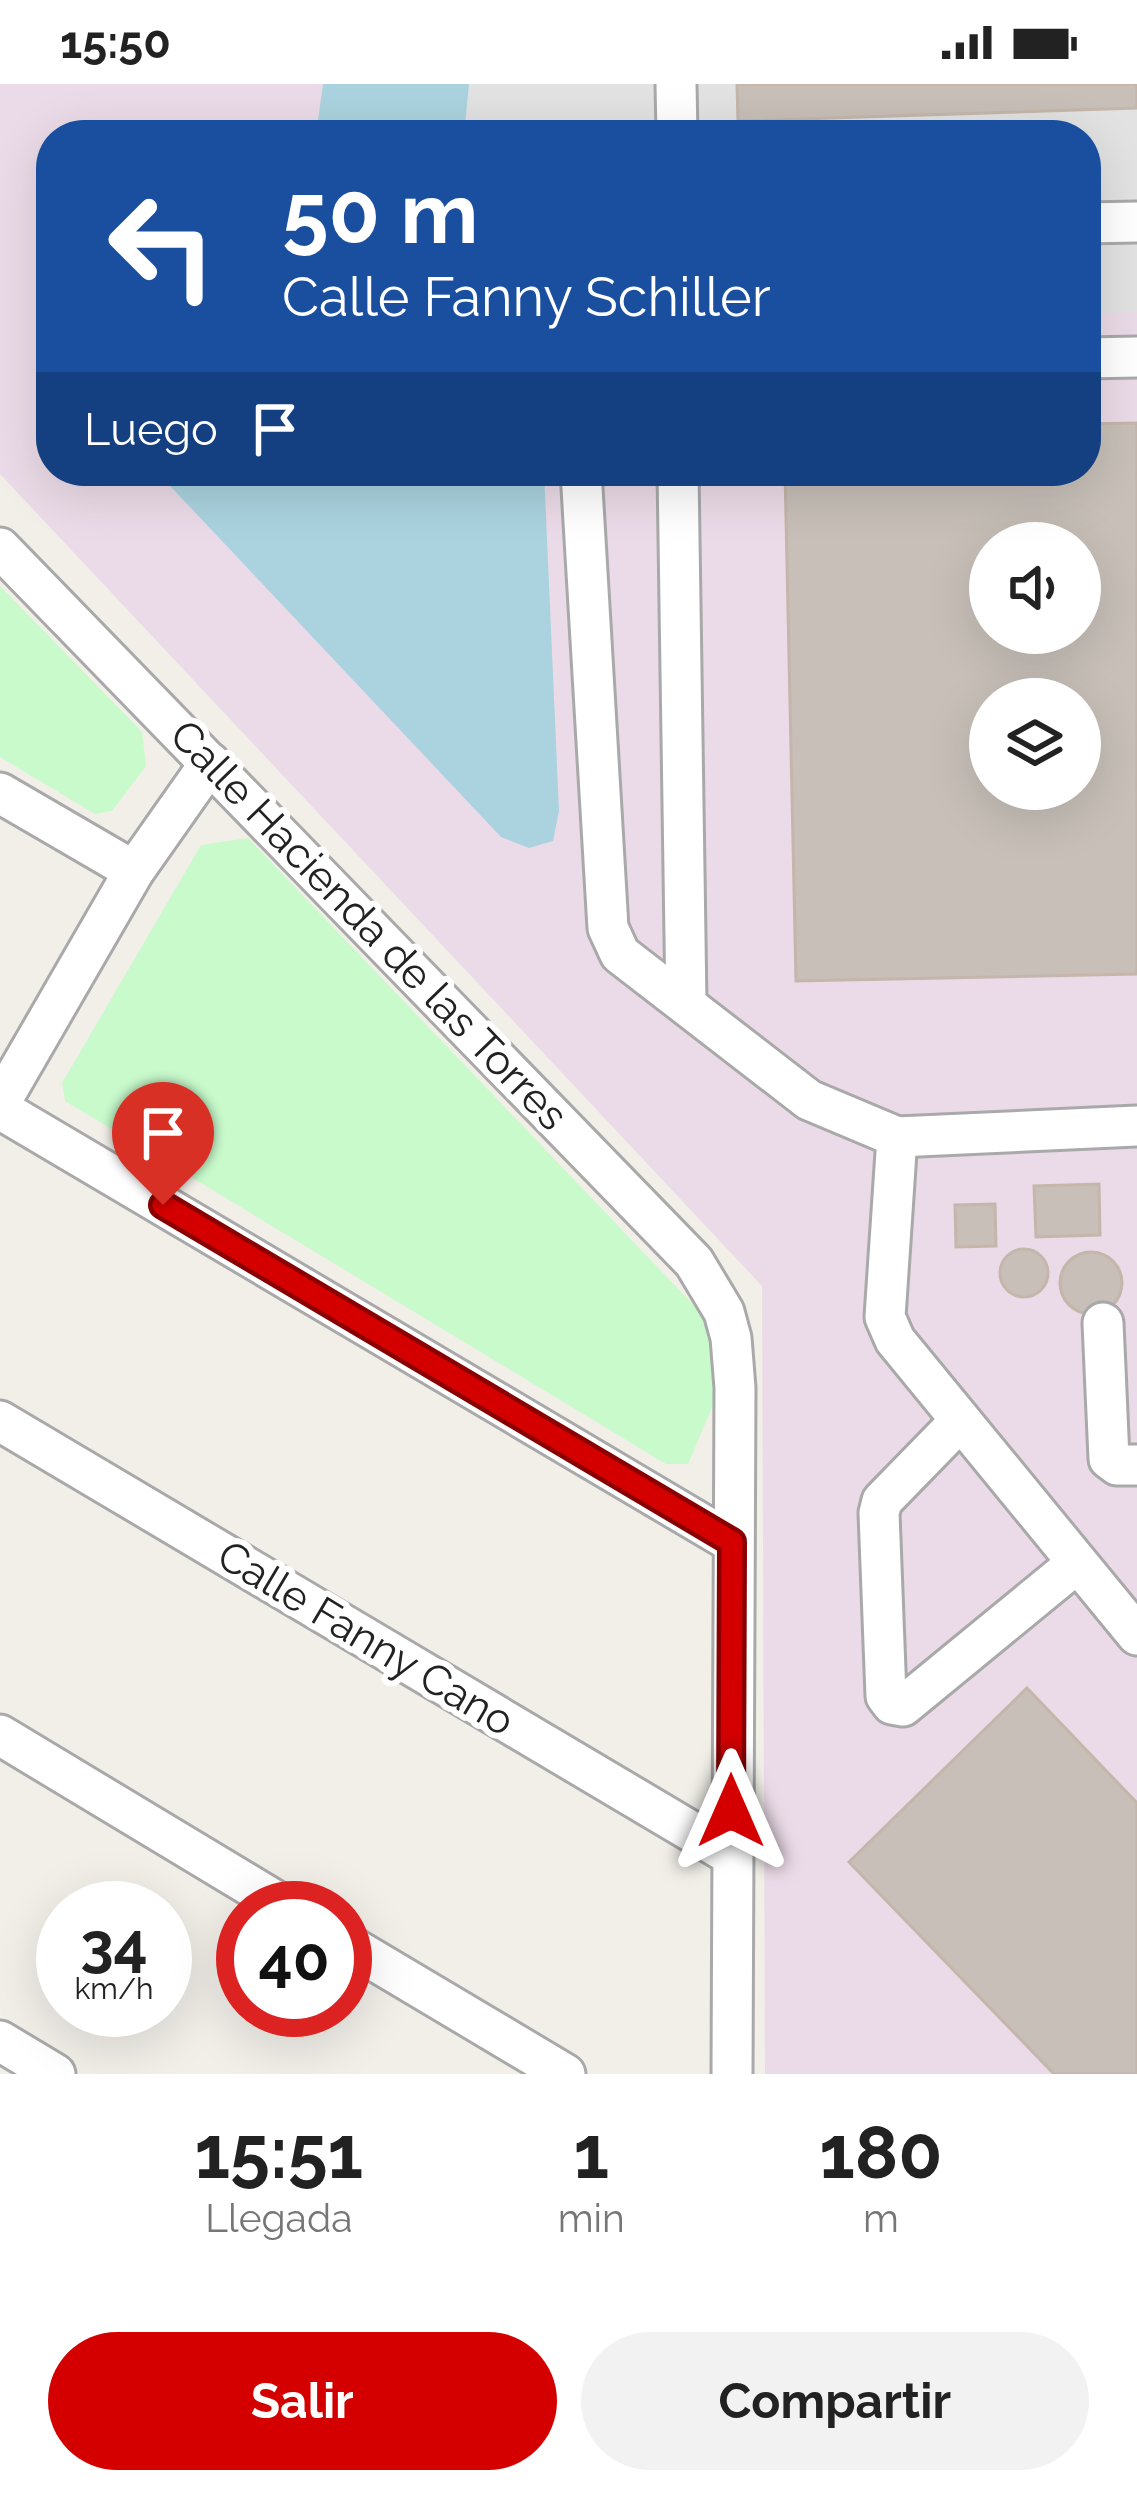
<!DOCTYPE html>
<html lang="es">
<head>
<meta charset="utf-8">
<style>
  body { margin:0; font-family:Raleway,sans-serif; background:#f2f2f2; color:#222; height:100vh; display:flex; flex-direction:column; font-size:45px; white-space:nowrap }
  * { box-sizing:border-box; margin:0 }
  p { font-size:39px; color:#767676 }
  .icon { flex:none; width:66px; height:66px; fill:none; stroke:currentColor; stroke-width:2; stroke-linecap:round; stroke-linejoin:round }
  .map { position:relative; height:1990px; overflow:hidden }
  .panel { display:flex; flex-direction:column; background:#fff; flex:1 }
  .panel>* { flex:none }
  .hud { position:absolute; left:36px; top:36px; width:1065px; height:366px; border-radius:48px; box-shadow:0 12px 48px #0002; background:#1a4fa0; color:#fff; overflow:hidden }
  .tools { position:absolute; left:969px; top:438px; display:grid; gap:24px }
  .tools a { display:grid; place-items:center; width:132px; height:132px; border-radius:50%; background:#fff; box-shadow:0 12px 48px #0002; font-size:60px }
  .speed { position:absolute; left:36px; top:1797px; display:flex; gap:24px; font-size:60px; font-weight:700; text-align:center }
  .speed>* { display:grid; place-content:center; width:156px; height:156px; border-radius:50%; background:#fff; box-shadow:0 12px 48px #0002; line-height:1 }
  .speed small { font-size:30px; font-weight:400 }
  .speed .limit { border:18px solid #d22; background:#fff; color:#111 }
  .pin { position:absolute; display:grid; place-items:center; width:102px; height:102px; color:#fff; margin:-123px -51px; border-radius:50% 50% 50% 0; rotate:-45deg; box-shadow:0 0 12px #0007 }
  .pin .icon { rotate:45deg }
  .me { position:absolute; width:132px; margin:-66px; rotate:0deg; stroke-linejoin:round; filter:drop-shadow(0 0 9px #0008) }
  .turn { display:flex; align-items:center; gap:42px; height:252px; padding:0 48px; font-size:54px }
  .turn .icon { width:156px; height:156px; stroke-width:2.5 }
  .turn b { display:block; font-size:84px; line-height:102px }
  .then { display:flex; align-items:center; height:114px; padding:0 48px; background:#0003; gap:24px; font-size:45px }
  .eta { display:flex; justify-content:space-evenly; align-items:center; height:204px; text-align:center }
  .eta b { font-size:72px; font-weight:700; line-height:84px }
  .cta { display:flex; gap:24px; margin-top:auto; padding:24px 48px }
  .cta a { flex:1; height:138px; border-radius:72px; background:#d40000; color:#fff; font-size:48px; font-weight:700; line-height:138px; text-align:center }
  .cta a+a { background:#f2f2f2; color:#222 }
  .status { display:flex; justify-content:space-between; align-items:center; height:84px; padding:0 60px; background:#fff; direction:ltr }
  .status svg { height:33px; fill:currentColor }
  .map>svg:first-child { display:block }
  .industrial { fill:#ebdbe8; fill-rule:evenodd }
  .park { fill:#c8facc }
  .parking { fill:#e2e2e2 }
  .water { fill:#aad3df }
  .building { fill:#c7bfb8; stroke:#c4b6ab; stroke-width:3; fill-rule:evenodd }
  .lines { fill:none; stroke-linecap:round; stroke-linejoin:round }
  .minor-casing { stroke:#a9a9a9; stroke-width:45 }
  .minor { stroke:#fff; stroke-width:39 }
  .route-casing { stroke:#8a0000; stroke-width:30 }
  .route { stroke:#d40000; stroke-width:21 }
  .labels { text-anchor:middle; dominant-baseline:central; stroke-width:12; stroke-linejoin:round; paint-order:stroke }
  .street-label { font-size:42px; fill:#222; stroke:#fff }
</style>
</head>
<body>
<div class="status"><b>15:50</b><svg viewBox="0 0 49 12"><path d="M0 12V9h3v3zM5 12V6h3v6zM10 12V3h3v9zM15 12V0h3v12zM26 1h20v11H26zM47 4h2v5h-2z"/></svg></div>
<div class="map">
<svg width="1137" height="1990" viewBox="0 0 1137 1990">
  <rect width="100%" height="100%" fill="#f2efe9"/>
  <path class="industrial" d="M 0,0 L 1137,0 L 1137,1990 L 765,1990 L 762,1202 L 0,390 ZM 51,51 L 1086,51 L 1086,387 L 51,387 ZM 990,459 L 1080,459 L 1080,549 L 990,549 ZM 990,615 L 1080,615 L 1080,705 L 990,705 Z"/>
  <g class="park">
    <path d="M 0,502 L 142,648 L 146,682 L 112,727 L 95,730 L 0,673 Z"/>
    <path d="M 248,754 L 726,1255 L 730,1281 L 688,1380 L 666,1380 L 65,1017 L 62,999 L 201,761 Z"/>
  </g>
  <path class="parking" d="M 323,0 L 1137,0 L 1137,228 L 1086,229 L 1086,51 L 316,51 Z"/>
  <g class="water">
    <path d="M 323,0 L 469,0 L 464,51 L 316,51 Z"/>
    <path d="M 156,387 L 544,387 L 559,727 L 553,757 L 529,764 L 501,753 Z"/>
  </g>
  <g class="building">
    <path d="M 737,0 L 1137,0 L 1137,24 L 738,37 Z"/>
    <path d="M 1137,339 L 1137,890 L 796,897 L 785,387 L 1086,387 L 1086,340 ZM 990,459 L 1080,459 L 1080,549 L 990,549 ZM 990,615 L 1080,615 L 1080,705 L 990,705 Z"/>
    <path d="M 1099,1100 L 1100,1151 L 1036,1153 L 1034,1102 Z"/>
    <path d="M 995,1120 L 996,1162 L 956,1163 L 955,1121 Z"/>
    <circle cx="1024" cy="1189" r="24"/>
    <circle cx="1091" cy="1199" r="31"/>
    <path d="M 1027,1604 L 1137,1719 L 1137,1990 L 1054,1990 L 849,1778 Z"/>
  </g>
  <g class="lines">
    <defs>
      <g id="minor">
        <path d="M 676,0 L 677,51"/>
        <path d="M 1086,139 L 1137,138"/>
        <path d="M 1086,274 L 1137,273"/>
        <path d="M 581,387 L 608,844 L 620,870 L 809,1016 L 897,1053 L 885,1233 L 895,1256 L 1137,1551"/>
        <path d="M 678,387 L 686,920"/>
        <path d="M 0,464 L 694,1178 L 724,1228 L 731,1254 L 735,1304 L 732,1990"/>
        <path d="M 0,709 L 134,787"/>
        <path d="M 0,1019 L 134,787 L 210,679"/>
        <path d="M 0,1025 L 732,1458"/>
        <path d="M 897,1053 L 1137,1042"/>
        <path d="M 1103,1239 L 1109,1375 L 1117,1381 L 1137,1381"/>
        <path d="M 0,1337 L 731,1771"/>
        <path d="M 959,1338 L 882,1417 L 879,1429 L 886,1612 L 892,1620 L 903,1622 L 1076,1480"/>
        <path d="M 0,1651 L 287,1824"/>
        <path d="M 345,1859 L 565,1990"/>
        <path d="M 0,1957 L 55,1990"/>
      </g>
    </defs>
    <use href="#minor" class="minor-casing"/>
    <use href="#minor" class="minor"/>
  </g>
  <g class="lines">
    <defs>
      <path id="route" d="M 163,1121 L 732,1458 L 731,1727"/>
    </defs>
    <use href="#route" class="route-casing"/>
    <use href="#route" class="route"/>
  </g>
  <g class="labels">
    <g class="street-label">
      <text transform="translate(369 841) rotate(46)">Calle Hacienda de las Torres</text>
      <text transform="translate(366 1554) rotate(31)">Calle Fanny Cano</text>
    </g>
  </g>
</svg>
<div class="tools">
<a><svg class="icon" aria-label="sound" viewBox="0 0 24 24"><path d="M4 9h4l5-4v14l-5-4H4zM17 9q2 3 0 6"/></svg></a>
<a><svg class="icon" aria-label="layers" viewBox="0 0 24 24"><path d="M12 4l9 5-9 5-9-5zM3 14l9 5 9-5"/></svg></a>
</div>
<div class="speed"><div>34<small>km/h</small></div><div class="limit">40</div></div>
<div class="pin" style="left:163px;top:1121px;background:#d93025"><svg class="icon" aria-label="arrive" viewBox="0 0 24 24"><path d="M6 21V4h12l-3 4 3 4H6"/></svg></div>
<svg class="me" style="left:731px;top:1727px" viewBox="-20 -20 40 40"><path d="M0-17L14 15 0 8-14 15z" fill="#d40000" stroke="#fff" stroke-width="4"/></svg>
<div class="hud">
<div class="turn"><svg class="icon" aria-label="left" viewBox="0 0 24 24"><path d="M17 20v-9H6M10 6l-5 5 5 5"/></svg><div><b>50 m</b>Calle Fanny Schiller</div></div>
<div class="then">Luego<svg class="icon" aria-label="arrive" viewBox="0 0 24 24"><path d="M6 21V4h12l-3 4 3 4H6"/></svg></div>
</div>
</div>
<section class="panel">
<div class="eta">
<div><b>15:51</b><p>Llegada</p></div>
<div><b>1</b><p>min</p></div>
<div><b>180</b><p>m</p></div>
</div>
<div class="cta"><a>Salir</a><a>Compartir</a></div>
</section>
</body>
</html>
